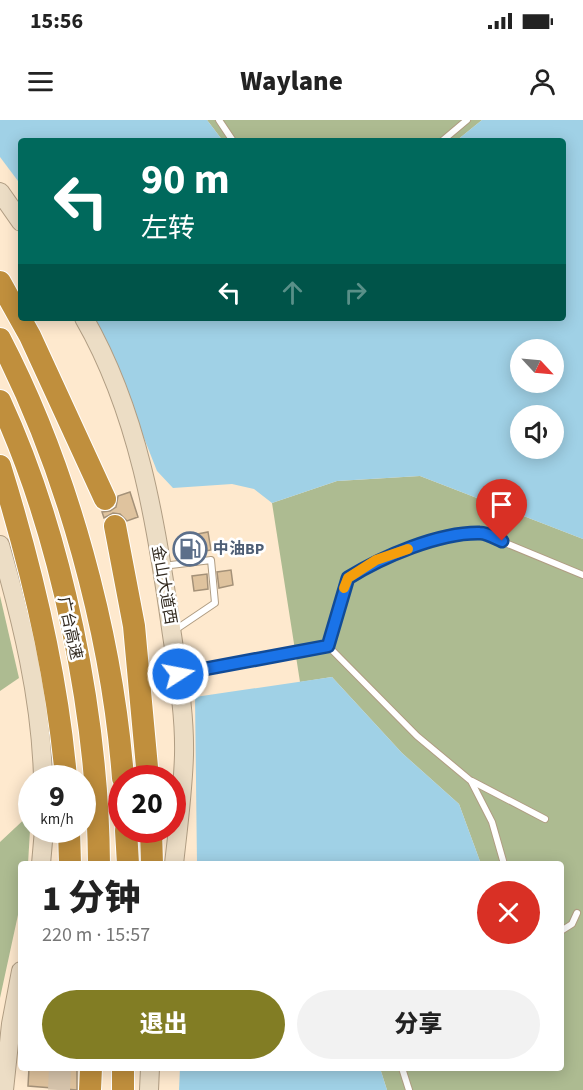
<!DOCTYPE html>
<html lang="zh">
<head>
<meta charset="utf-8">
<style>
  body { margin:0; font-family:"Source Sans 3","Noto Sans SC",sans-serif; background:#f2f2f2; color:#222; height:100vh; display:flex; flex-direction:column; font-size:22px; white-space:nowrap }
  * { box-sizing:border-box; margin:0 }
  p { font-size:20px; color:#767676 }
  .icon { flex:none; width:33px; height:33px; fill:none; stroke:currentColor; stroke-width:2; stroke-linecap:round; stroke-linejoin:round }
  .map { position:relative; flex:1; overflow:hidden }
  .sheet { position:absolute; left:18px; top:741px; width:546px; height:210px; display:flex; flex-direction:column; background:#fff; border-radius:6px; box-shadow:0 3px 15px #0003 }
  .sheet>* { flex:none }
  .top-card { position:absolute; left:18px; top:18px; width:548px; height:183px; border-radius:6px; box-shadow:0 3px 15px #0003; background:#00695c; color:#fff; overflow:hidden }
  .needle { width:39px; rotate:116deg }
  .controls { position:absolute; left:510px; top:219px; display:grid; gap:12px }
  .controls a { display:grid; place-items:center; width:54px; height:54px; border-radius:50%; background:#fff; box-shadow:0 3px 15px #0003; font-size:30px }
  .speed { position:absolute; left:18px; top:645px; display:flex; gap:12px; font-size:30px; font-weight:700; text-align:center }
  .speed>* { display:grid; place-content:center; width:78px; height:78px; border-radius:50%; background:#fff; box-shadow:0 3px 15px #0003; line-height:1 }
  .speed small { font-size:15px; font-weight:400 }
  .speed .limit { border:9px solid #d22; background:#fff; color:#111 }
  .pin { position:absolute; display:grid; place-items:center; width:51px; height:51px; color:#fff; margin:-62px -26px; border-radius:50% 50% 50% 0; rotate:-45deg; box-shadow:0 0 6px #0007 }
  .pin .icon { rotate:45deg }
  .me { position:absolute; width:66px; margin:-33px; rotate:79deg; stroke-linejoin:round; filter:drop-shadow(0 0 4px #0008) }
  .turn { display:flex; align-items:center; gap:21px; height:126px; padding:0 24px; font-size:27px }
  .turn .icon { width:78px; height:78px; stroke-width:2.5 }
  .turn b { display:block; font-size:42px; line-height:51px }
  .lanes { display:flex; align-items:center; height:57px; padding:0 24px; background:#0003; justify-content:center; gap:30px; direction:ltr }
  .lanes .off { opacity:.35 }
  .round { display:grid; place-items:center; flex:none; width:63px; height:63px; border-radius:32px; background:#f2f2f2 }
  .headline { display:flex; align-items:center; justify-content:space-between; height:102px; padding:0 24px }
  h1 { font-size:36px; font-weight:800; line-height:45px }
  .cta { display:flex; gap:12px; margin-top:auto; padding:12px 24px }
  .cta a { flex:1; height:69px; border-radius:36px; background:#827d24; color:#fff; font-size:24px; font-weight:800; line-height:69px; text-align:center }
  .cta a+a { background:#f2f2f2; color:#222 }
  .status { display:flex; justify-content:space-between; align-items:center; height:42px; padding:0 30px; background:#fff; direction:ltr }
  .status svg { height:16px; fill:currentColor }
  header { display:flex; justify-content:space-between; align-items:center; height:78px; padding:0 24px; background:#fff; font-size:27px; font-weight:800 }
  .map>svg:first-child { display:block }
  .forest { fill:#adbb91 }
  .water { fill:#a0d1e6; fill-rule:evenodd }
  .building { fill:#dfc39e; stroke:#a49178; stroke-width:1.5 }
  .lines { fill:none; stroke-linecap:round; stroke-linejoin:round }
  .motorway-tunnel { stroke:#d5c3ab; stroke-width:22; stroke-dasharray:22 11; stroke-linecap:butt }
  .service-casing { stroke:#b09d83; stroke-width:8 }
  .secondary-casing { stroke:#b09d83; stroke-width:20 }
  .motorway-casing { stroke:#fff; stroke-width:24 }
  .service { stroke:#fff; stroke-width:6 }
  .secondary { stroke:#ecddc5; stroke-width:18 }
  .motorway { stroke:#c08f3d; stroke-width:22 }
  .route-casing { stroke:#114b97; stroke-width:15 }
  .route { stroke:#1a73e8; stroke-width:10 }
  .slow { stroke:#f59e0b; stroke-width:10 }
  .labels { text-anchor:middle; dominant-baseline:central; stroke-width:5; stroke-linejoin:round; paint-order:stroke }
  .service-label { font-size:16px; font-weight:bold; fill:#4e5e75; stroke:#fff; text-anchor:start }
  .street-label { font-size:16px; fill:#322a20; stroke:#fff }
</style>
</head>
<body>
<div class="status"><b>15:56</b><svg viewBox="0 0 49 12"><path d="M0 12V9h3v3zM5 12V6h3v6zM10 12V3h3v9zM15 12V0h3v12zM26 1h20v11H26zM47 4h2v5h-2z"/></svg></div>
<header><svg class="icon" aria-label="menu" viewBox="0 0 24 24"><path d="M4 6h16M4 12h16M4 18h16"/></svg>Waylane<svg class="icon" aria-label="person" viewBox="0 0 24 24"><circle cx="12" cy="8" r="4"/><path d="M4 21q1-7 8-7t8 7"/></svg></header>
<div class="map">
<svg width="583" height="970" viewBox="0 0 583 970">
  <rect width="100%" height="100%" fill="#fee9ce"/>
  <g class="forest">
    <path d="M 207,0 L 482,0 L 456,21 L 223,21 Z"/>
    <path d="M 420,356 L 583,419 L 583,970 L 387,970 L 380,948 L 561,948 L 561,744 L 481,744 L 459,684 L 402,633 L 332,557 L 300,562 L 272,383 L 337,361 Z"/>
    <path d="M 0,476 L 19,558 L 0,571 Z"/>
    <path d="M 31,693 L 28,744 L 21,744 L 21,781 L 0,878 L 0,722 Z"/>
  </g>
  <g class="water">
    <path d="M 0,0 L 207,0 L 223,21 L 21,21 L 21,65 L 0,37 Z"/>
    <path d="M 482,0 L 583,0 L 583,419 L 420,356 L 337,361 L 272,383 L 254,369 L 232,364 L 173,368 L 157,351 L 112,237 L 92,198 L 562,198 L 562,21 L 456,21 ZM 520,230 L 554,230 L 554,262 L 520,262 ZM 520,296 L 554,296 L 554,328 L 520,328 Z"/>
    <path d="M 332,557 L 402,633 L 459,684 L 481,744 L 197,744 L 195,577 Z"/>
    <path d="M 180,948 L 380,948 L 387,970 L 179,970 Z"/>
  </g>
  <g class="building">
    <path d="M 130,372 L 138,397 L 127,401 L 120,394 L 113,393 L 104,398 L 102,392 L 110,391 L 116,387 L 118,376 Z"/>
    <path d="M 208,412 L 211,430 L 185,435 L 182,417 Z"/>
    <path d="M 231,450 L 233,465 L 219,468 L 217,452 Z"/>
    <path d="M 207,454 L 208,469 L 194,471 L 192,456 Z"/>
    <path d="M 29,948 L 77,948 L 77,970 L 28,966 Z"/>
  </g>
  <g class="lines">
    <path class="motorway-tunnel" d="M 59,970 L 60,948"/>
    <defs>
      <g id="service">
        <path d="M 219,0 L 233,21"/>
        <path d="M 442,21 L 467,0"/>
        <path d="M 163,446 L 211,440 L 215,483 L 175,510"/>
        <path d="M 179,554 L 328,526"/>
        <path d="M 472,661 L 545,699"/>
        <path d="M 504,744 L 492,702 L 471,661 L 417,616 L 328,526 L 348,458 L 376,440 L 432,420 L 481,413 L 583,455"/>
        <path d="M 561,811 L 572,804 L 577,793"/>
        <path d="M 402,948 L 409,970"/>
      </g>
      <g id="secondary">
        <path d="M 0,72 L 21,102"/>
        <path d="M 84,198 C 138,292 156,401 171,508 C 177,550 185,592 184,635 C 183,671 178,708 174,744"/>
        <path d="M 0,425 C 22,501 41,579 43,658"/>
        <path d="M 41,744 L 44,710"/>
        <path d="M 4,970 L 11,904 L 21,851"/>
        <path d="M 149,970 L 150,948"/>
      </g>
      <g id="motorway">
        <path d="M 0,162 L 30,216 L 105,379"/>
        <path d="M 0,219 C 67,348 112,514 123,658"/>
        <path d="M 0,281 C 62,415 98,596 99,744"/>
        <path d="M 0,346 C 31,446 57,553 66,658"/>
        <path d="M 115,406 L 134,506 L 148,658"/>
        <path d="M 69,710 L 70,744"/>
        <path d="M 126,710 L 128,744"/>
        <path d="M 151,710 L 152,744"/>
        <path d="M 90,970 L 91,948"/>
        <path d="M 123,970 L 123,948"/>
      </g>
    </defs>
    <use href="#service" class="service-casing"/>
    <use href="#secondary" class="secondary-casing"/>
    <use href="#motorway" class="motorway-casing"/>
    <use href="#service" class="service"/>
    <use href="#secondary" class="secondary"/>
    <use href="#motorway" class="motorway"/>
  </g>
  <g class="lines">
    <defs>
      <path id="route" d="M 178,554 L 328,526 L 348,458 C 382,437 439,412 480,413 C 487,413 495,418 502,421"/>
    </defs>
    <use href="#route" class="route-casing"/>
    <use href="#route" class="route"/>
    <path class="slow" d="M 344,468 L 348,458 L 376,440 L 408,429"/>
  </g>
  <defs>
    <symbol id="fuel-ring" viewBox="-11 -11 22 22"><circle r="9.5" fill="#fff" stroke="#5c6f8a" stroke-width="1.5"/><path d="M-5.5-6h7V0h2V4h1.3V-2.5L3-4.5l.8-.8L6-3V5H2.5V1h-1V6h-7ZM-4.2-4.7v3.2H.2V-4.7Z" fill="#5c6f8a"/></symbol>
  </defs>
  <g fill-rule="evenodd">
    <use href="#fuel-ring" x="171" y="410" width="38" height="38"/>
  </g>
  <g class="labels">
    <g class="service-label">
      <text x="213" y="429">中油BP</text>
    </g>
    <g class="street-label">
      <text transform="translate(164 465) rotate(80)">金山大道西</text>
      <text transform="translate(70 508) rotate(78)">广台高速</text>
    </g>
  </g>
</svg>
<div class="controls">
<a><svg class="needle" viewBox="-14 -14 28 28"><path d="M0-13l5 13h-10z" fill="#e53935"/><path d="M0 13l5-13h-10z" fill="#767676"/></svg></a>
<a><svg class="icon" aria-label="sound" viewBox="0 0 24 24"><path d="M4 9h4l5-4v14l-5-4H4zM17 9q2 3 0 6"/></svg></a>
</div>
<div class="speed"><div>9<small>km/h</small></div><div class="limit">20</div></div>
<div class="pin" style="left:502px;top:421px;background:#d93025"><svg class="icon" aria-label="arrive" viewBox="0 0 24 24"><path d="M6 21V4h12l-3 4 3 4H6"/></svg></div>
<svg class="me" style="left:178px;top:554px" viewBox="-20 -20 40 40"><circle r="17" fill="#1a73e8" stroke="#fff" stroke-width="3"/><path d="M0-11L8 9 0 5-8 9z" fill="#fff"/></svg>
<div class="top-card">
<div class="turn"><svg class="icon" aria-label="left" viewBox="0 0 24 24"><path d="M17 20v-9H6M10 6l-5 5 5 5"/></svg><div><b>90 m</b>左转</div></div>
<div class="lanes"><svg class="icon" aria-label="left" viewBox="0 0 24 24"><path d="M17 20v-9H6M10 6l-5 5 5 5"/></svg><svg class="icon off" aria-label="ahead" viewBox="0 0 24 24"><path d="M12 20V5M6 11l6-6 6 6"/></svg><svg class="icon off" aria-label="right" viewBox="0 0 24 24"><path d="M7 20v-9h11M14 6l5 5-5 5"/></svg></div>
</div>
<section class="sheet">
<div class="headline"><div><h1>1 分钟</h1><p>220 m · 15:57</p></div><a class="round" style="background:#d93025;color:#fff"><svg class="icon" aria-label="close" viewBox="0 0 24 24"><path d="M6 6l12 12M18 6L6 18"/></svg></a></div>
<div class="cta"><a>退出</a><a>分享</a></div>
</section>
</div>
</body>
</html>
